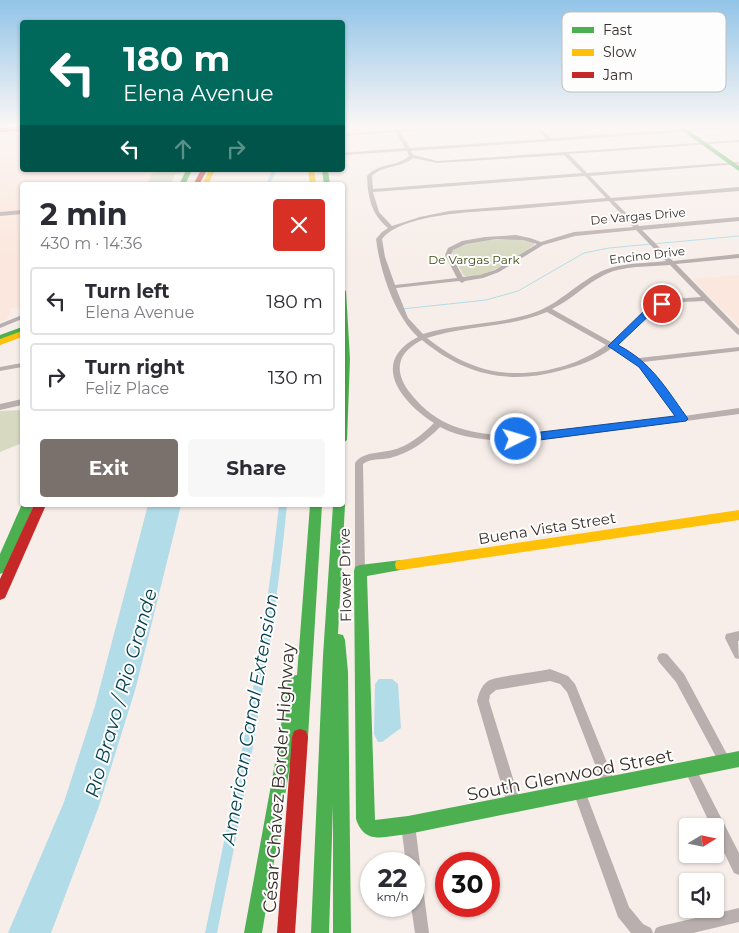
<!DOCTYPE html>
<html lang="en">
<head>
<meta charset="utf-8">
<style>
  body { margin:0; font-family:Montserrat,sans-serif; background:#f7f7f7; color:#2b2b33; height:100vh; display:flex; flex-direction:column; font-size:19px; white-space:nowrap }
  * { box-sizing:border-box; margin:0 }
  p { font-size:16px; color:#7c7c81 }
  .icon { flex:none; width:28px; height:28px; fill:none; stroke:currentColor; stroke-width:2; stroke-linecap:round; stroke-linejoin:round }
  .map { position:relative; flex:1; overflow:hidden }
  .drawer { position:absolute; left:20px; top:182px; width:325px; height:325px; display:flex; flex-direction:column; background:#fff; border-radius:5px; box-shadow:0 1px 4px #0004 }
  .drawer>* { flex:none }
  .guide { position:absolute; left:20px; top:20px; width:325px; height:152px; border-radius:5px; box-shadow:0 1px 4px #0004; background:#00695c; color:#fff; overflow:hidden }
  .needle { width:32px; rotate:80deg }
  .buttons { position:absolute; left:679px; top:818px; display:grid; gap:10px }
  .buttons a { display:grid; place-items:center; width:45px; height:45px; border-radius:5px; background:#fff; box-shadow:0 1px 4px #0004; font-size:25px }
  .speed { position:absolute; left:360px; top:852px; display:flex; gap:10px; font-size:25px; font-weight:700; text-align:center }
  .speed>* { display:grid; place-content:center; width:65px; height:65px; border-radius:50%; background:#fff; box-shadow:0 1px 4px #0004; line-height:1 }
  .speed small { font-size:12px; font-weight:400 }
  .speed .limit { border:8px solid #d22; background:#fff; color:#111 }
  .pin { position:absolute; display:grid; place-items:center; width:42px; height:42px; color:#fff; margin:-21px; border:2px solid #fff; border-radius:50%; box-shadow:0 1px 5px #0007 }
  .me { position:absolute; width:55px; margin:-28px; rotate:85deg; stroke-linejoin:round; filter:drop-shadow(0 0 4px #0008) }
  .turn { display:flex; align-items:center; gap:18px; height:105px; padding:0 20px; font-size:22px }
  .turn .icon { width:65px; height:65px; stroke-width:2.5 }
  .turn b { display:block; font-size:35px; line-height:42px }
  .lanes { display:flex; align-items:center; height:48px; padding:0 20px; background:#0003; justify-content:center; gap:25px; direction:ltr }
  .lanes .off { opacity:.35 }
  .round { display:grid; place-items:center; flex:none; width:52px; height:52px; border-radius:5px; background:#f7f7f7 }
  .head { display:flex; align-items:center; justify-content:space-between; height:85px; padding:0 20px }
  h1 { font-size:30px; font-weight:700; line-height:38px }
  .button { display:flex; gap:10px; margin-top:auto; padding:10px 20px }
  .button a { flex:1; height:58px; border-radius:5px; background:#7b716c; color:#fff; font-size:20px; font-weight:700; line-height:58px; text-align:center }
  .button a+a { background:#f7f7f7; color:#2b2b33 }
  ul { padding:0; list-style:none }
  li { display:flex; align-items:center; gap:15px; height:68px; margin:0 10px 8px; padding:0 10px; border:2px solid #e1e1e2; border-radius:5px }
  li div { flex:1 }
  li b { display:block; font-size:19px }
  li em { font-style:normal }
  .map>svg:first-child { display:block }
  .built { fill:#fbe7dd }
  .green { fill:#d7d9c1 }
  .water { fill:#b2dce8 }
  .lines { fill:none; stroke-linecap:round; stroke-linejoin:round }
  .stream { stroke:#b2dce8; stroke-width:1 }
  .canal { fill:#b2dce8; fill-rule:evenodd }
  .street { fill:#b8afae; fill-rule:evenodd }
  .fast { fill:#4caf50; fill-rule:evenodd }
  .slow { fill:#ffc107; fill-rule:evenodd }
  .jam { fill:#c62828; fill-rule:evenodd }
  .route { fill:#1a73e8; stroke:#114b97 }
  .labels { text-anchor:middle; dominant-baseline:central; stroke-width:4; stroke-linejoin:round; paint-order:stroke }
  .far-street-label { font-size:12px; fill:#382d28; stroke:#fdfdfd }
  .far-park-label { font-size:12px; fill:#404c13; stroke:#fdfdfd }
  .street-label { font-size:15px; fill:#382d28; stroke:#fdfdfd }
  .near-street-label { font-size:18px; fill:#382d28; stroke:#fdfdfd }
  .near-water-label { font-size:19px; font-style:italic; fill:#023e4c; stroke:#fdfdfd }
  .key { fill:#fdfdfd; stroke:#c2bfbd; stroke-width:1 }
  .key-label { font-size:14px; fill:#382d28 }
</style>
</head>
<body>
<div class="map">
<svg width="739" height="933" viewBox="0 0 739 933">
  <rect width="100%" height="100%" fill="#f7eee9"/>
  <g class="built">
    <path d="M 0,127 L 22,127 L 22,170 L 156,170 L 155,173 L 152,173 L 147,185 L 22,185 L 22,306 L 11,309 L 7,319 L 0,322 Z"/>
    <path d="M 739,275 L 739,326 L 693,279 Z"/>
  </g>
  <g class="green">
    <path d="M 156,170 L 182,170 L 179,174 L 175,174 L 171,184 L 173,185 L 147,185 L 152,173 L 155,173 Z"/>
    <path d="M 506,239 L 521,239 L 534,243 L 534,245 C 519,255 480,284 463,275 L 452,252 C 461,238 490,240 506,239 Z"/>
    <path d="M 22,410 L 22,443 L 0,452 L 0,411 Z"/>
  </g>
  <g class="water">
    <path d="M 148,505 L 181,505 L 136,687 L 99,806 L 51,933 L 8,933 L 64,802 L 95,706 Z"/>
    <path d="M 379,679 L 392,679 L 398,684 L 401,728 L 382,742 L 378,742 L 374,734 L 375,684 Z"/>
  </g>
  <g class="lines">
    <path class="stream" d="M 402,309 L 486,300 L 518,291 L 584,253 L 609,248 L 739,236"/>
    <g class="canal">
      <path d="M 272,170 L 276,170 L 270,185 L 266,185 Z"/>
      <path d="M 279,505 L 287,505 C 273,649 246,791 217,933 L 205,933 C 235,791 264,649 279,505 Z"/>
    </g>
    <g class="street">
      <path d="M 393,127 L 397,127 L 399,130 L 456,127 L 454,128 L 400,132 L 410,148 L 546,139 L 535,127 L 539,127 L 551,138 L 719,127 L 739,127 L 737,128 L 411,151 L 414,155 L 437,161 L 739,140 L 739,142 L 569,154 L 587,173 L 739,162 L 739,164 L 590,176 L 611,198 L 739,187 L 739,191 L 614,201 L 639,226 L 739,217 L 739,221 L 642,230 L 673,261 L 739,254 L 739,258 L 676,264 L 739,329 L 739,335 L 737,334 L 704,301 C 690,302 675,301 661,306 C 644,313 630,332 616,345 L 639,358 L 739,347 L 739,351 L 643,362 L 684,416 L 739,408 L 739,414 L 558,438 C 520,441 475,445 440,427 C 426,441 410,453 390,458 C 381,460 371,458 363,464 L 365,571 L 364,574 L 360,575 L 356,574 L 355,571 L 355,463 C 364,450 385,454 399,448 C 412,443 424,433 434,423 C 401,402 369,362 418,337 C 394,315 380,270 376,239 L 382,232 L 388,228 C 371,214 368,197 367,176 C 378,163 397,167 409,156 L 407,151 L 342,155 L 342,153 L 405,148 L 396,132 L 342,136 L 342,134 L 395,130 ZM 564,155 L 582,173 L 373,189 L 372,176 C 383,165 401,168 413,158 L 437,163 ZM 585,176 L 606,198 L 449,211 L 420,217 L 392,226 L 379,212 L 373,192 ZM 609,201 L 633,227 L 574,232 L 541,242 L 530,238 L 516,235 L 485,237 L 462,241 L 448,248 L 445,255 L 457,278 L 395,285 L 385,257 L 382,239 C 404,212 482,212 517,209 C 547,206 578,204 609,201 ZM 636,230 L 666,261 C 644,264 619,262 598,273 C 575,285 559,304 533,313 C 497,325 459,323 423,334 L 408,318 L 396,288 L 459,281 L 462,283 L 465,281 L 483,278 L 499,272 L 543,245 L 575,236 ZM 496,239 L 523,240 L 537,244 L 495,270 L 480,275 L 463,277 L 451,255 L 453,250 L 466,244 ZM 670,265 L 701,297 L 672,299 L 652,306 L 611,342 L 552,309 C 571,300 586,284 604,275 C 624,265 648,267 670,265 ZM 547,312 L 606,345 C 570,372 512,382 470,364 C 454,358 440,348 427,338 C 467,325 509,328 547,312 ZM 422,340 C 463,374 507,385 559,371 C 578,366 596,360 612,348 L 635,362 L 676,417 C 647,420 618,424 589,428 C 533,435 459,448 417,401 C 409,392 402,384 400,372 C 398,356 409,347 422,340 Z"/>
      <path d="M 22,210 L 22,214 L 0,216 L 0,212 Z"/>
      <path d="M 22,315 L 22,319 L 0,328 L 0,324 Z"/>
      <path d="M 22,363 L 22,367 L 0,371 L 0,367 Z"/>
      <path d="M 22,399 L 22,405 L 0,410 L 0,404 Z"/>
      <path d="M 739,631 L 739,641 L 738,641 L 739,659 L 735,658 L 725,638 L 726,634 Z"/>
      <path d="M 663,653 L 667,654 L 684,674 L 729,758 L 731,762 L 729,766 L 725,768 L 721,766 L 676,682 L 659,662 L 657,658 L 659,654 Z"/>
      <path d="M 550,669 L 568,676 L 575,684 L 616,785 L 615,790 L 610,791 L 605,790 L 567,692 L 560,684 L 550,681 L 496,690 L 490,695 L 489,701 L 521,804 L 519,809 L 514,811 L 509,809 L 507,804 L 477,701 C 479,693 481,686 488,681 C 497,676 538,672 550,669 Z"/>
      <path d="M 690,763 L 694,765 L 739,853 L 739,875 L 734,873 L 715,834 L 715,826 L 711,826 L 686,773 L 684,769 L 686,765 Z"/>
      <path d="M 579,785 L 584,786 L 585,791 L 629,907 L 643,924 L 651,928 L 653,933 L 631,933 L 618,917 L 573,791 L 574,786 Z"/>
      <path d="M 408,818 L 413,820 L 415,825 L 420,864 L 419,867 L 421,872 L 429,933 L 415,933 L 411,906 L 414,906 L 414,864 L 406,864 L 401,825 L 403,820 Z"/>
      <path d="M 739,908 L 739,922 L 693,933 L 654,933 L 656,928 L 661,926 Z"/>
    </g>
    <g class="fast">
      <path d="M 677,127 L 684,127 L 739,166 L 739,171 Z"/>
      <path d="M 186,170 L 192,170 L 185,185 L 179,185 Z"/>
      <path d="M 322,170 L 328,170 L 330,185 L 324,185 Z"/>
      <path d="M 342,289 L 346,291 L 350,359 L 347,440 L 342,444 Z"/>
      <path d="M 22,327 L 22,333 L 0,341 L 0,335 Z"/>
      <path d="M 342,501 L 345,505 L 338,634 L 343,635 L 345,640 L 348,672 L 351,933 L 333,933 L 333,804 L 329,933 L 311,933 L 323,656 L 333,505 L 342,505 Z"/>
      <path d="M 22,504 L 34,505 L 5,572 L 0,574 L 0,554 Z"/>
      <path d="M 310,505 L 322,505 L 308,737 L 306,743 L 300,745 L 294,742 L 262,933 L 244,933 L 275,763 L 288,681 L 290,676 L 297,675 Z"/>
      <path d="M 401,560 L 406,561 L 407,565 L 406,569 L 367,576 L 375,820 L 408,816 L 739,751 L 739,767 L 408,834 C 385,836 365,846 356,819 L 354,571 L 355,567 L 360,565 Z"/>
    </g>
    <g class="slow">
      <path d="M 209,170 L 215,170 L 208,185 L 202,185 Z"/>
      <path d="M 308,170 L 314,170 L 316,185 L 310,185 Z"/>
      <path d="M 22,331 L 22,337 L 0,345 L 0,339 Z"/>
      <path d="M 739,510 L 739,520 L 401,570 L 396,569 L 395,565 L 396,561 L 401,560 Z"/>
    </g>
    <g class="jam">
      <path d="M 22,127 L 22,131 L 0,132 L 0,128 Z"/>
      <path d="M 201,170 L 207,170 L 199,185 L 193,185 Z"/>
      <path d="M 34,505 L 46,505 L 5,598 L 0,600 L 0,579 Z"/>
      <path d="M 300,729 L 306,731 L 308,737 L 295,933 L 277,933 L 292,737 L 294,731 Z"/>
    </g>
  </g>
  <linearGradient id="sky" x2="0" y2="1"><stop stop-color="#92c4e8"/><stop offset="0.49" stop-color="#fbf7f5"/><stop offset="1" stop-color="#fbf7f5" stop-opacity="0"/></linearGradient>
  <rect width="739" height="258" fill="url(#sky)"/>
  <path class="route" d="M 662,301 L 667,304 L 655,310 L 618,345 C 651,362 665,387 686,416 L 688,419 L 686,421 L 516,443 L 512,442 L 510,439 L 516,435 L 675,416 L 639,367 L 608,346 L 649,306 Z"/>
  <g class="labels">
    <g class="far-street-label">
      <text transform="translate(638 216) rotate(-5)">De Vargas Drive</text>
      <text transform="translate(647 255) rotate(-7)">Encino Drive</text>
    </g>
    <g class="far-park-label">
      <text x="474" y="259">De Vargas Park</text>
    </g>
    <g class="street-label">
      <text transform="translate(547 528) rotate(-9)">Buena Vista Street</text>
      <text transform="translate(345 575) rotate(-91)">Flower Drive</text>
    </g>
    <g class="near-street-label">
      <text transform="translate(570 775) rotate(-11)">South Glenwood Street</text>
      <text transform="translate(279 778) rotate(-86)">César Chávez Border Highway</text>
    </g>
    <g class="near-water-label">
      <text transform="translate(121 693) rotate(-74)">Río Bravo / Rio Grande</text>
      <text transform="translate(250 719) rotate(-80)">American Canal Extension</text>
    </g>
  </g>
  <rect x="562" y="12" width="164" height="80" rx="8" class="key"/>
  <rect x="572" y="27" width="22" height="6" fill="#4caf50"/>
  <rect x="572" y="49" width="22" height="7" fill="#ffc107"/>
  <rect x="572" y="72" width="22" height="6" fill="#c62828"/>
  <g class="key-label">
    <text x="603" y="35">Fast</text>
    <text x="603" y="57">Slow</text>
    <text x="603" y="80">Jam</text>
  </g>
</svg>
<div class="buttons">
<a><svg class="needle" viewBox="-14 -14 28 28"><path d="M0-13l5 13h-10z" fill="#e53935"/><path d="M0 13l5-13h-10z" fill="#7c7c81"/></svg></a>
<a><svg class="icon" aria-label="sound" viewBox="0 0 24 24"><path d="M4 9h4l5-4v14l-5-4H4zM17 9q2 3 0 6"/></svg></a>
</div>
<div class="speed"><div>22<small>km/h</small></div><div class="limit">30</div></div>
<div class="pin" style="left:662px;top:304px;background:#d93025"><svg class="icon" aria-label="arrive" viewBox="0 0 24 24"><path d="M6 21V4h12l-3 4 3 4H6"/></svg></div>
<svg class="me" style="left:516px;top:439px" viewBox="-20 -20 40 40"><circle r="17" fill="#1a73e8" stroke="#fff" stroke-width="3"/><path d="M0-11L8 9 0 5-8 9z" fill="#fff"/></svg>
<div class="guide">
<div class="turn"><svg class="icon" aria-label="left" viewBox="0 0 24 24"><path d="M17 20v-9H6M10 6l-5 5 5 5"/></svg><div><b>180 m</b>Elena Avenue</div></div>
<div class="lanes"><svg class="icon" aria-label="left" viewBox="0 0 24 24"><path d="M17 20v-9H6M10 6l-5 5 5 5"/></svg><svg class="icon off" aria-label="ahead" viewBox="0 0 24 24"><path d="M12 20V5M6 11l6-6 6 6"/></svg><svg class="icon off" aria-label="right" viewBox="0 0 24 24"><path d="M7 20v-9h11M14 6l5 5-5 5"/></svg></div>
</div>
<section class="drawer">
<div class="head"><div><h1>2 min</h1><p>430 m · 14:36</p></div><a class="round" style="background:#d93025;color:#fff"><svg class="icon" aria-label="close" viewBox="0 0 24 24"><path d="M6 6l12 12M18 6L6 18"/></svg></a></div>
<ul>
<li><svg class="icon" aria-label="left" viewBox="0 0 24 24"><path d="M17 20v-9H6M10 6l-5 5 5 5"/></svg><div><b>Turn left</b><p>Elena Avenue</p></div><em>180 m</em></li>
<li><svg class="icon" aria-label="right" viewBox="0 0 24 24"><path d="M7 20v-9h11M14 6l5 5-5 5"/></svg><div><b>Turn right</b><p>Feliz Place</p></div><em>130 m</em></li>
</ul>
<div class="button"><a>Exit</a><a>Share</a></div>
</section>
</div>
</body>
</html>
